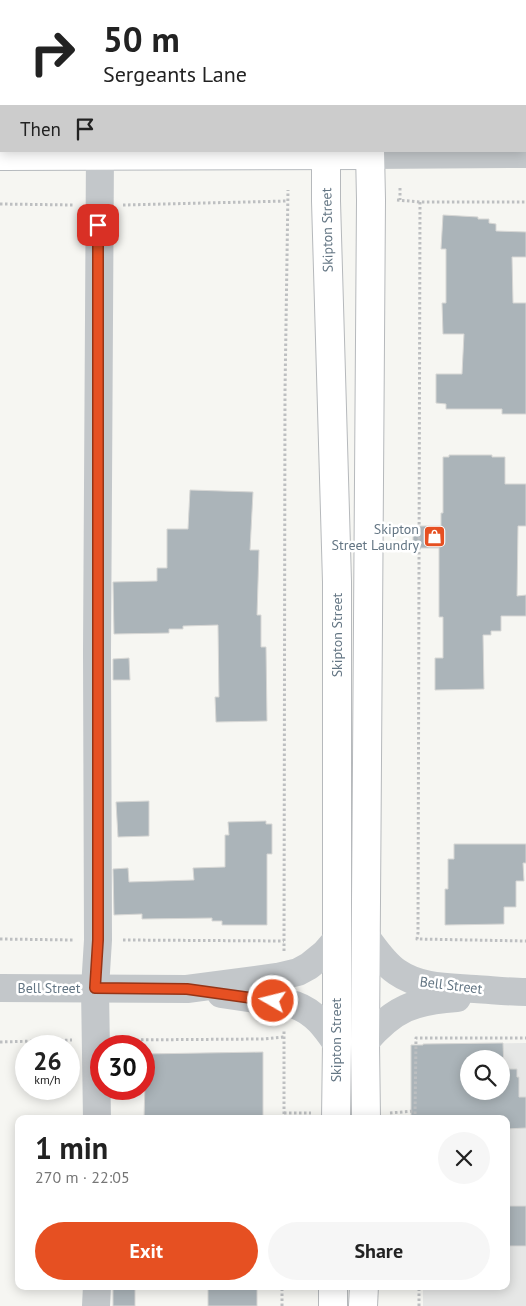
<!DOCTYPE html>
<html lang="en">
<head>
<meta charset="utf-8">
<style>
  body { margin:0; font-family:"PT Sans",sans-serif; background:#f6f6f6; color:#222; height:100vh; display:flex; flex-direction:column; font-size:19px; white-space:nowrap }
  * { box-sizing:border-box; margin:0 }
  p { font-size:16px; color:#767676 }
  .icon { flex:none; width:28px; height:28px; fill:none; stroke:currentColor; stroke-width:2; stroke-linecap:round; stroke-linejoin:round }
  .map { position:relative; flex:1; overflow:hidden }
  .drawer { position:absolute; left:15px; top:1115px; width:495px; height:175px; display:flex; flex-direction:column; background:#fff; border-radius:10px; box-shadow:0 2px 12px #0003 }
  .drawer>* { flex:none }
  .guide { position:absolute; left:0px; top:0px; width:526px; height:152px; box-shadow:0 2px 12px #0003; background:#fff; color:#222; overflow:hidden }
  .tools { position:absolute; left:460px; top:1050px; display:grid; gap:10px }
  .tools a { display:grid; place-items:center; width:50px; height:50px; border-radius:50%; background:#fff; box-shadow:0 2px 12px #0003; font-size:25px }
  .speed { position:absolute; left:15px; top:1035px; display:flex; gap:10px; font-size:25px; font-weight:700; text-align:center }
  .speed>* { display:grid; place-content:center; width:65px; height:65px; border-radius:50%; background:#fff; box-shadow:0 2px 12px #0003; line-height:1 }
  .speed small { font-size:12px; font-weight:400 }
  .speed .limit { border:8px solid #d22; background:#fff; color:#111 }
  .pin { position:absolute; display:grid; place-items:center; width:42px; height:42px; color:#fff; margin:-21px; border-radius:10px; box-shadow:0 2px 8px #0006 }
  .me { position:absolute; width:55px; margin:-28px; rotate:278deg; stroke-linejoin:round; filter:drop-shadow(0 0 4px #0008) }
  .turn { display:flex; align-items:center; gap:18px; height:105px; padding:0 20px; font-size:22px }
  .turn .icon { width:65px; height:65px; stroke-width:2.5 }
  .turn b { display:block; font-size:35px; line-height:42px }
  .then { display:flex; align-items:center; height:48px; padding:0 20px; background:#0003; gap:10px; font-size:19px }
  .round { display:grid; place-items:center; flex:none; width:52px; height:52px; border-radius:26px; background:#f6f6f6 }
  .summary { display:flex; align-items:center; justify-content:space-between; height:85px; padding:0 20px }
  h1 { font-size:30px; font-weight:700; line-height:38px }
  .action { display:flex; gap:10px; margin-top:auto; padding:10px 20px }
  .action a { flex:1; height:58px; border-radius:30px; background:#e65022; color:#fff; font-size:20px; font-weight:700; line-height:58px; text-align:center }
  .action a+a { background:#f6f6f6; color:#222 }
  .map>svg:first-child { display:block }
  .built { fill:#e6e7e6; fill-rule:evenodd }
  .building { fill:#abb4b9; stroke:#d7d7d5; fill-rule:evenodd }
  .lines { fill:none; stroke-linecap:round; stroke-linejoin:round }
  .major-casing { stroke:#b6babe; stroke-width:30 }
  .highway-casing { stroke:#b6b9bc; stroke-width:30 }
  .path { stroke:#bdbfc1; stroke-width:3; stroke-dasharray:2.5 2.5; stroke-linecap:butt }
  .minor { stroke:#c3c7ca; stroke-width:28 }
  .major { stroke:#fff; stroke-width:28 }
  .highway { stroke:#fff; stroke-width:28 }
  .route-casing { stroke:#963416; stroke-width:12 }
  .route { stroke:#e65022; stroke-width:9 }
  .labels { text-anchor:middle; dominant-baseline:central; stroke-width:5; stroke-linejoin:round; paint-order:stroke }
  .street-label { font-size:14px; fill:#647684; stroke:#fff }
  .poi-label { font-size:14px; fill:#647684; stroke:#fff; text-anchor:end }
</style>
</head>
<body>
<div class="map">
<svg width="526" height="1306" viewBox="0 0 526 1306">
  <rect width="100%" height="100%" fill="#f6f6f2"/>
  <path class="built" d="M 526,1043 L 526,1306 L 423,1306 L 423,1286 L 506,1286 L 506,1119 L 423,1119 L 423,1044 ZM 469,1059 L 501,1059 L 501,1091 L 469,1091 Z"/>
  <g class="building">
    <path d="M 443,215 L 478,217 L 478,219 L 489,219 L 489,223 L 496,224 L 496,231 L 526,232 L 526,257 L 512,257 L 513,303 L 526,303 L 526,414 L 502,414 L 502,409 L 446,409 L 446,404 L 436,403 L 436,374 L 462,374 L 464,334 L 443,334 L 442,303 L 446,303 L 446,249 L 441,249 Z"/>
    <path d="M 449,455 L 492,455 L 492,457 L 505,457 L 505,484 L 526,484 L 526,526 L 518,526 L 517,596 L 526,595 L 526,616 L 501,616 L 501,631 L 491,631 L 491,635 L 483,635 L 484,689 L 435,690 L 435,658 L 443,658 L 443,617 L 439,617 L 439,548 L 413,548 L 413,526 L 441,526 L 441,513 L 443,513 L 443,457 L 449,457 Z"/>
    <path d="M 190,490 L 253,492 L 250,550 L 259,550 L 257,615 L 261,615 L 261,647 L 266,647 L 267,721 L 216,722 L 215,697 L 219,697 L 218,625 L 183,626 L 183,629 L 169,629 L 169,633 L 114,634 L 113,582 L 157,581 L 157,568 L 167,568 L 167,529 L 188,529 Z"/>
    <path d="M 129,658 L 130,680 L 113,680 L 113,659 Z"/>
    <path d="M 149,801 L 149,836 L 118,837 L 116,802 Z"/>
    <path d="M 266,821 L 266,824 L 272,824 L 272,854 L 267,854 L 267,925 L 222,925 L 222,921 L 212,921 L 212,918 L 142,919 L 142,914 L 114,915 L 113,869 L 128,868 L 129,882 L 194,880 L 193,868 L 225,867 L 225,835 L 229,835 L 228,822 Z"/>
    <path d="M 454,844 L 526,844 L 526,863 L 523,863 L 524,881 L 516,881 L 516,907 L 504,907 L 504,924 L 445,925 L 445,889 L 448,889 L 448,859 L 454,859 Z"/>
    <path d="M 503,1043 L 504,1069 L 517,1069 L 517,1077 L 519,1077 L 519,1097 L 526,1097 L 526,1128 L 506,1129 L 506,1119 L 411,1119 L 411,1045 L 423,1045 L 423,1044 ZM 469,1059 L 501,1059 L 501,1091 L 469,1091 Z"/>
    <path d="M 263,1052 L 263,1119 L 144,1119 L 145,1084 L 144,1084 L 144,1054 Z"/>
    <rect x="506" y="1206" width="20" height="40"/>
    <rect x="113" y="1286" width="22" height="20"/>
    <rect x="208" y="1286" width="49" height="20"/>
  </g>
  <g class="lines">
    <defs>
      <path id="major" d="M 0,156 L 370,155"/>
      <g id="highway">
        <path d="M 366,0 L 366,1"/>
        <path d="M 329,1 L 329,0"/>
        <path d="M 326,151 L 326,201 L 337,582 L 337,1044 L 336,1119"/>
        <path d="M 366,1119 L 365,1042 L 371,200 L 370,151"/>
        <path d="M 333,1306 L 333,1286"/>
        <path d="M 363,1306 L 364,1286"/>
      </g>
    </defs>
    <use href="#major" class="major-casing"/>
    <use href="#highway" class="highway-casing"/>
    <g class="path">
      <path d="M 292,0 L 292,1"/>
      <path d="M 420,1 L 420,0"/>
      <path d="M 0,100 L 1,100"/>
      <path d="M 525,103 L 526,103"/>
      <path d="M 400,188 L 400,200"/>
      <path d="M 397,200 L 420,202 L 526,202"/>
      <path d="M 420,202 L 418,933 L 417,939 L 526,941"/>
      <path d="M 0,204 L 74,205"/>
      <path d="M 123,205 L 287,201"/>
      <path d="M 0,939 L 74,940"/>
      <path d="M 123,940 L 284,941"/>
      <path d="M 284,951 L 285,392 L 288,190"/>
      <path d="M 121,1040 L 263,1039 L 284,1037"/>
      <path d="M 0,1042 L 72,1040"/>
      <path d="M 284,1113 L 311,1113"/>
      <path d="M 390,1113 L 414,1111"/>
      <path d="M 284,1119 L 284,1029"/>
      <path d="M 415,1119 L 416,1038 L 526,1038"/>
      <path d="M 282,1306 L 282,1286"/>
      <path d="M 419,1306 L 419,1286"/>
    </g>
    <g class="minor">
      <path d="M 98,0 L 98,1"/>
      <path d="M 370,155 L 526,154"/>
      <path d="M 366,937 C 375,949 384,963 397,972 C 420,988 448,987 475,989 C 492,990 509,992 526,992"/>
      <path d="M 0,988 L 187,989 L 277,977 L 298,972 L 309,966 L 325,953 L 337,939"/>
      <path d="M 221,994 L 295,1005 C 315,1012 326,1028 337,1044"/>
      <path d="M 365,1042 C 394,1008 414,1001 457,998"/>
      <path d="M 97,1119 L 95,988 L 98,940 L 97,653 L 100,151"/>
      <path d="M 96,1306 L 97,1286"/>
    </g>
    <use href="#major" class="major"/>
    <use href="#highway" class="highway"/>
  </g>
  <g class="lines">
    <defs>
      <path id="route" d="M 98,225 L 98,940 L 95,988 L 187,989 L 273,1001"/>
    </defs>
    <use href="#route" class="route-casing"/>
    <use href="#route" class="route"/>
  </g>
  <defs>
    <symbol id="shop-square" viewBox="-11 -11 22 22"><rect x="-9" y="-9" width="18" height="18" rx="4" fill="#e65022" stroke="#fff"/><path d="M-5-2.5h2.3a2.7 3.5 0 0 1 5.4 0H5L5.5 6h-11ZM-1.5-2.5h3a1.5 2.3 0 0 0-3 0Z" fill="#fff"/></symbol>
  </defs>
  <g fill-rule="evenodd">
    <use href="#shop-square" x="422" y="524" width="25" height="25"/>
  </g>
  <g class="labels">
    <g class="street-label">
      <text transform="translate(327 230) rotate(-91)">Skipton Street</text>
      <text transform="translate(337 635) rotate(-90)">Skipton Street</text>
      <text transform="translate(451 985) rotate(7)">Bell Street</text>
      <text x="49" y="988">Bell Street</text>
      <text transform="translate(336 1040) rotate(-90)">Skipton Street</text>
    </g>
    <g class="poi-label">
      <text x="419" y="529">Skipton<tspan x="419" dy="16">Street Laundry</tspan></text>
    </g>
  </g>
</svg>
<div class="tools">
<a><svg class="icon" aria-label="search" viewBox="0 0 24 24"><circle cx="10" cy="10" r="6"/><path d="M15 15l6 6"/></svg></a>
</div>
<div class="speed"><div>26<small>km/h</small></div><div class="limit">30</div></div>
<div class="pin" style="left:98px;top:225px;background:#d93025"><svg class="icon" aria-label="arrive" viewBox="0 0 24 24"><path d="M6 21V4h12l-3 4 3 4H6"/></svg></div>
<svg class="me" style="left:273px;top:1001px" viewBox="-20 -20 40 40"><circle r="17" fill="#e65022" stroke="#fff" stroke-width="3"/><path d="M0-11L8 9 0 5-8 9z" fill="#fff"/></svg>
<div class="guide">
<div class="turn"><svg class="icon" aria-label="right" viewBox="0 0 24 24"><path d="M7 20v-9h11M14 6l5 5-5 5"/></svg><div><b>50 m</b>Sergeants Lane</div></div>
<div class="then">Then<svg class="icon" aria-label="arrive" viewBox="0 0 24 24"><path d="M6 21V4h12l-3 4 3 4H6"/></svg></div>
</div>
<section class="drawer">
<div class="summary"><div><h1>1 min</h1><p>270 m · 22:05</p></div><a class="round"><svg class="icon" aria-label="close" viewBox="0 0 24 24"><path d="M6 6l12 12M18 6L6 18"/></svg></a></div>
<div class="action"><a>Exit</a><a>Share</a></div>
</section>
</div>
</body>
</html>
